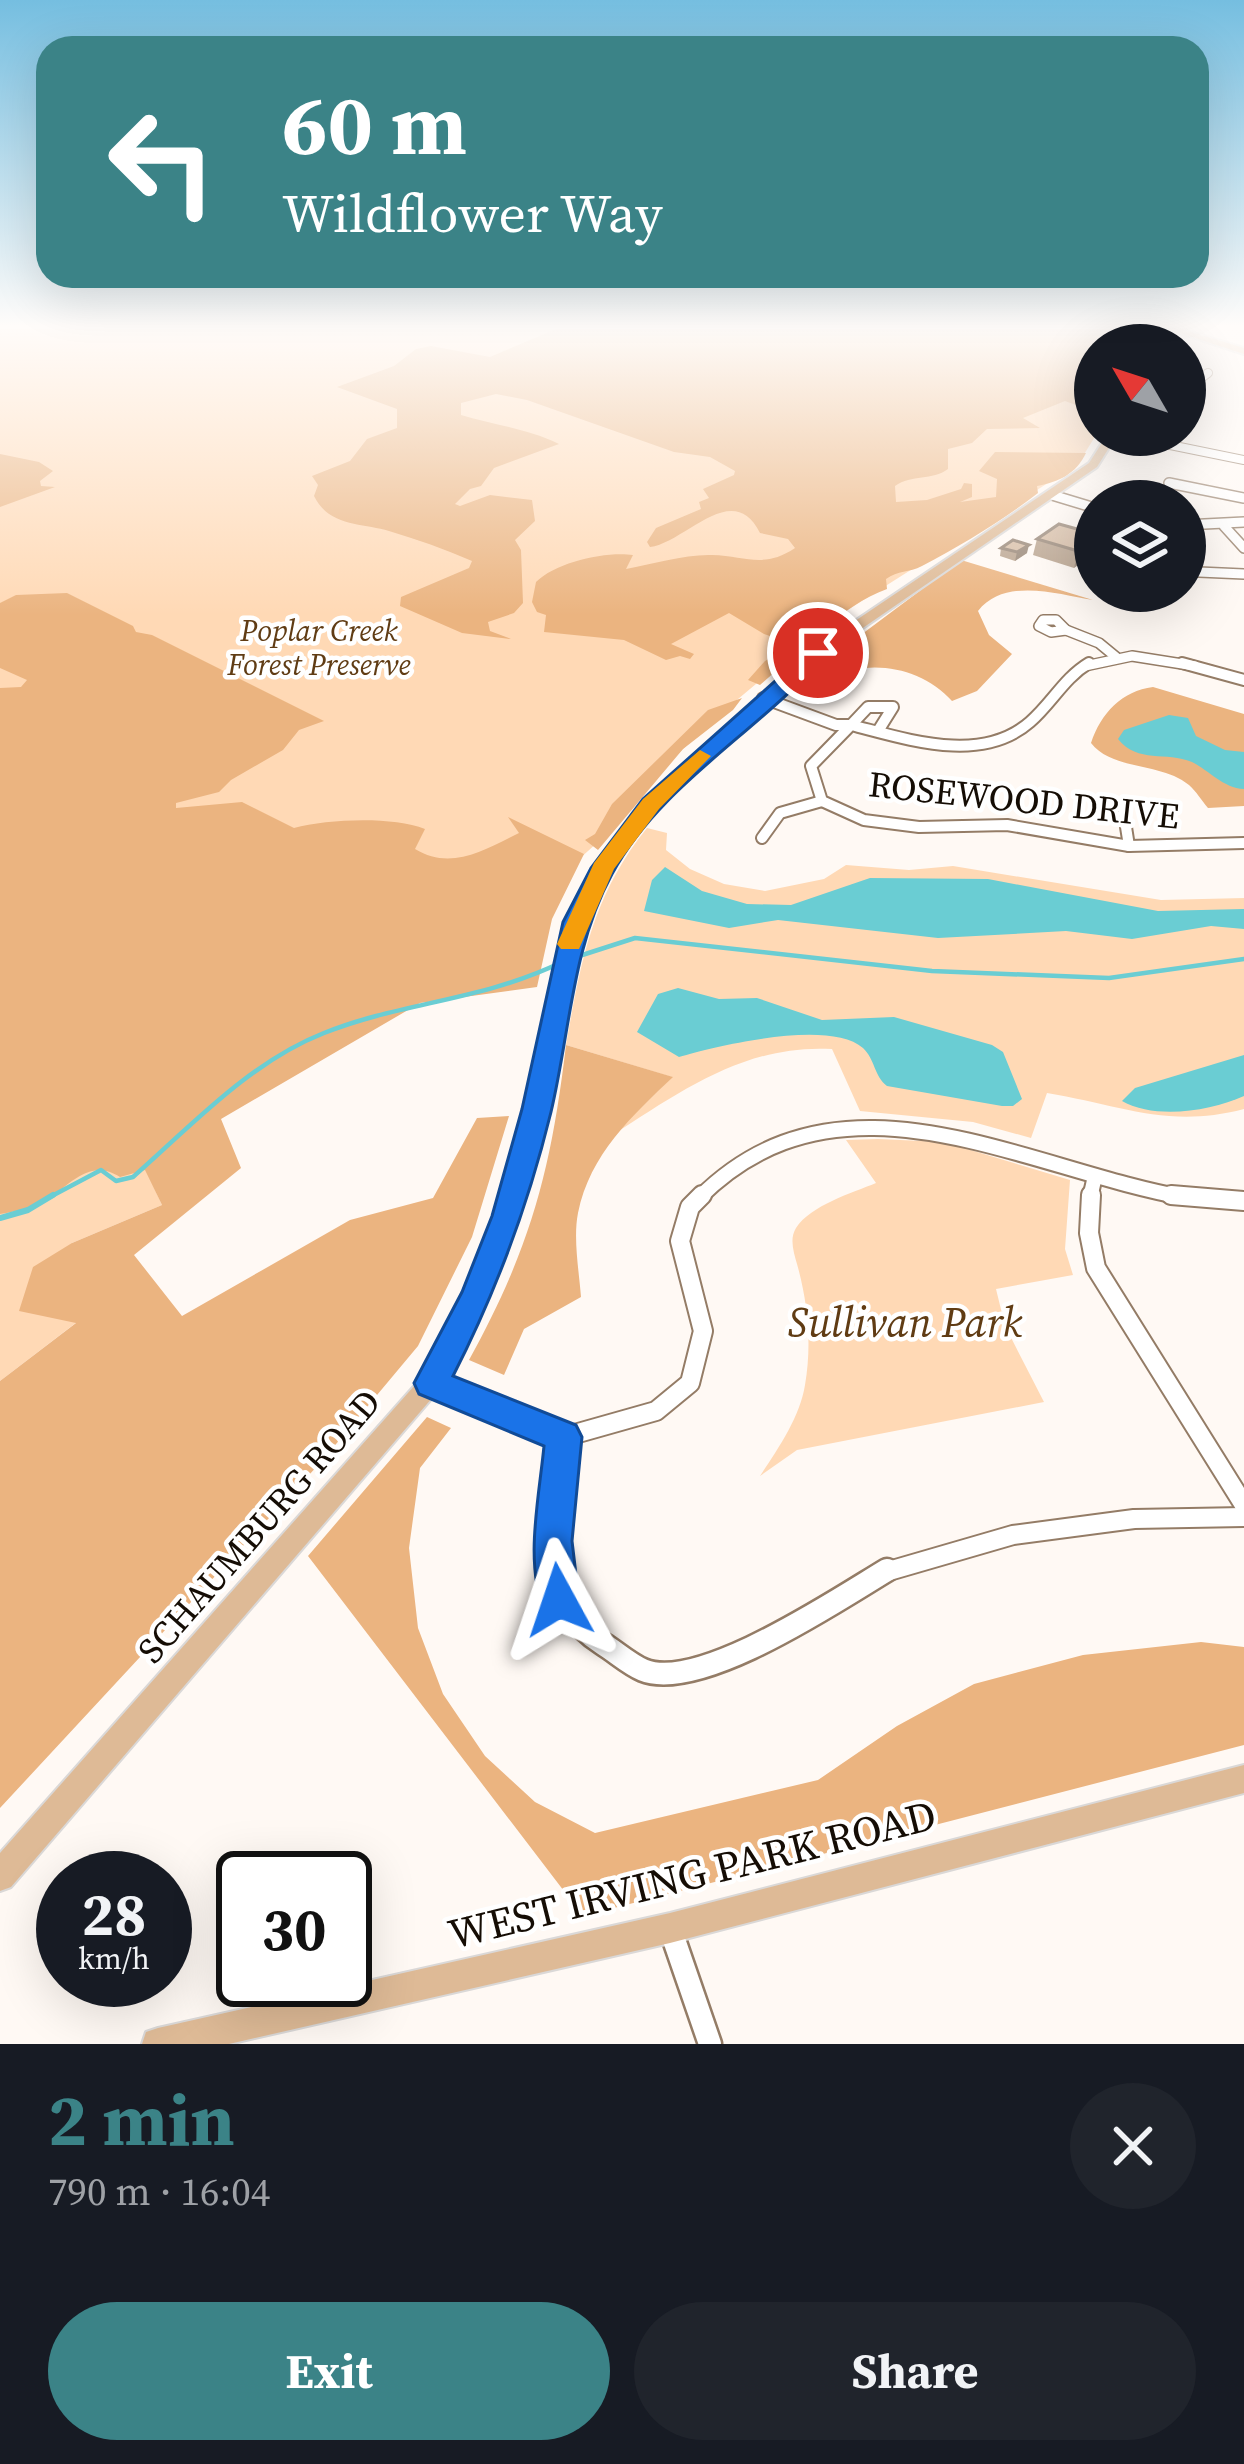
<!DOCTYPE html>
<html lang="en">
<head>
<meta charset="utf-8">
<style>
  body { margin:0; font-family:"Source Serif 4",serif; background:#20242c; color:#f1f3f6; height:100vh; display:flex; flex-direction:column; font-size:45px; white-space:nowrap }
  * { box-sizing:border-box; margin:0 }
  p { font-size:39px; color:#9ea1a6 }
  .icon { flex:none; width:66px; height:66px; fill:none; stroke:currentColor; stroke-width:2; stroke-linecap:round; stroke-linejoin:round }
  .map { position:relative; height:2044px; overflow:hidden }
  .details { display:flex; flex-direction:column; background:#171b24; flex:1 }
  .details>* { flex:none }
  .banner { position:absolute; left:36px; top:36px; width:1173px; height:252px; border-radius:36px; box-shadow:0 12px 48px #0002; background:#3b8387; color:#fff; overflow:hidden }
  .needle { width:78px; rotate:309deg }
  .fabs { position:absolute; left:1074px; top:324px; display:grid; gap:24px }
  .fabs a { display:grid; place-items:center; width:132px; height:132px; border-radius:50%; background:#171b24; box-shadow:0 12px 48px #0002; font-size:60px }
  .speed { position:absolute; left:36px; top:1851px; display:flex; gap:24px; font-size:60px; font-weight:700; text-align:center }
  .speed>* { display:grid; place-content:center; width:156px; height:156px; border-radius:50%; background:#171b24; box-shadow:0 12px 48px #0002; line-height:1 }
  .speed small { font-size:30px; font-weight:400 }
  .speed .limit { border:6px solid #111; border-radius:18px; background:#fff; color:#111 }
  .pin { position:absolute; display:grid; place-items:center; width:102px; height:102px; color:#fff; margin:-51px; border:6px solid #fff; border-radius:50%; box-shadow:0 3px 12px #0007 }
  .me { position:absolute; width:132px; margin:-66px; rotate:355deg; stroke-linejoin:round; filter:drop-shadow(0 0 9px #0008) }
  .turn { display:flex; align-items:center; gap:42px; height:252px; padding:0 48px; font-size:54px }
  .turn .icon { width:156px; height:156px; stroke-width:2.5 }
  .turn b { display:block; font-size:84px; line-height:102px }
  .round { display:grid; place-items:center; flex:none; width:126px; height:126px; border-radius:63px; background:#20242c }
  .headline { display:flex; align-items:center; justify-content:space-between; height:204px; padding:0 48px }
  h1 { font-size:72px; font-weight:700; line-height:90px; color:#3b8387 }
  .primary-button { display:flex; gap:24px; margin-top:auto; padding:24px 48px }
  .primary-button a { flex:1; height:138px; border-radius:72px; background:#3b8387; color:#fff; font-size:48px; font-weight:700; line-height:138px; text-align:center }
  .primary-button a+a { background:#20242c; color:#f1f3f6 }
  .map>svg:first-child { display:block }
  .green { fill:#ffd9b5 }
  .forest { fill:#ebb480 }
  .water { fill:#6acdd3 }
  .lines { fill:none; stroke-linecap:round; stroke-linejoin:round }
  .stream-far1 { stroke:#6acdd3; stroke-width:4.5 }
  .stream { stroke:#6acdd3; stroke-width:6 }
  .minor-far5-casing { stroke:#947c66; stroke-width:10 }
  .minor-far4-casing { stroke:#947c66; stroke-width:12 }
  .minor-far3-casing { stroke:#947c66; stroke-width:14 }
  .minor-far2-casing { stroke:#947c66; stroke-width:18 }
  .minor-far1-casing { stroke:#947c66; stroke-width:22 }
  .minor-casing { stroke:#947c66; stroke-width:27 }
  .major-casing { stroke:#dad8d7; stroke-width:4 }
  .minor-far5 { stroke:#fff; stroke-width:8 }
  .minor-far4 { stroke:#fff; stroke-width:9 }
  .minor-far3 { stroke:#fff; stroke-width:10 }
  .minor-far2 { stroke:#fff; stroke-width:14 }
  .minor-far1 { stroke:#fff; stroke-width:18 }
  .minor { stroke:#fff; stroke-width:22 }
  .major { fill:#deba96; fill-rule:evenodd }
  .wall { fill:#b9a38e }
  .shaded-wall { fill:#968474 }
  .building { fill:#d7bda5; stroke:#968474; stroke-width:3 }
  .route { fill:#1a73e8; stroke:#114b97; stroke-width:3 }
  .slow { fill:#f59e0b }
  .labels { text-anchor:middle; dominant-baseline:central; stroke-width:9; stroke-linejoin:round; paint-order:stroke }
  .far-park-label { font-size:30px; font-style:italic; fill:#603c14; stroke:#fff }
  .street-label { font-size:36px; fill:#150d05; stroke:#fff }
  .near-park-label { font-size:42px; font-style:italic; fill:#603c14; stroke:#fff }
  .near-street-label { font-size:42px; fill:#150d05; stroke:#fff }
</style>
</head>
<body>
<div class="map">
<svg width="1244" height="2044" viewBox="0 0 1244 2044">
  <rect width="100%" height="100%" fill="#fff9f4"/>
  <g class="green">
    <path d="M 0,329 L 1122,329 L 1110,342 L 1116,345 L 1095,345 L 1096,435 L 1078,464 L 835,618 L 713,720 L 649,782 L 598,842 L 538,896 L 448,940 L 146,1170 L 162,1205 L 72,1243 L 77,1322 L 0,1381 Z"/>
    <path d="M 647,828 L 667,833 L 666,850 L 690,869 L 724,884 L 765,891 L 824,879 L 846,865 L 909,870 L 953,866 L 1161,900 L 1244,898 L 1244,1109 C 1168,1129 1120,1105 1047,1093 L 1031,1138 L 973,1122 L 860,1111 L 832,1049 C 747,1044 682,1090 613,1135 L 672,1077 L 566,1045 C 581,961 592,896 647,828 Z"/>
    <path d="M 878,1139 L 944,1142 L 1070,1180 L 1065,1249 L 1073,1275 L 996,1289 L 1005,1326 L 1044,1402 L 797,1450 L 760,1476 C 778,1449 800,1417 805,1385 C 812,1345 808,1303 797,1264 C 794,1253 789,1239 796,1228 C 811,1205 852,1193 876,1183 L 846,1140 Z"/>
  </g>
  <g class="forest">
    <path d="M 556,329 L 1119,329 L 1107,345 L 1095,345 L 1095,412 L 1065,401 L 1023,418 L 1040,428 L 987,429 L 972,443 L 948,449 L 948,469 C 932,481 912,474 895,486 L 896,502 L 927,500 L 961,489 L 964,483 L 972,484 L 972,497 L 960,502 L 996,497 L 997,479 L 979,471 L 995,452 L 1086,453 C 1076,474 1059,482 1037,486 L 1038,493 C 1002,521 962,545 922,566 C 909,573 898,570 886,579 L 887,589 C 840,606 799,652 760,685 L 748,680 L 765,661 L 794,644 L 764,634 L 729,613 L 671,644 L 694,654 L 690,659 L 680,656 L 666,660 L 624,640 L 544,632 L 546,615 L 537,612 L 532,602 L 536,582 C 556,562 606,551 633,555 L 626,569 C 653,564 686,554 712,555 C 746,556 764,569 795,548 L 788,539 L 760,533 C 733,478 685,543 650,547 L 647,542 L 656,528 L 701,509 L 699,502 L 709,498 L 703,489 L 734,475 L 735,471 L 710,457 L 674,452 L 527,400 L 496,394 L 461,403 L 461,415 C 495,425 528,429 559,444 L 494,468 L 481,486 L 470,489 L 455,504 L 460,506 L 490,495 L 532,500 L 535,521 L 515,540 L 521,550 L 523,603 L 514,613 L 488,622 L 490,631 L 511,639 L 462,633 L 400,606 L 401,597 L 469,568 L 472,561 C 445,549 416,539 389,531 C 363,523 329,527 314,496 L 318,485 L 312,476 L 350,461 L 367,439 L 397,428 L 397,409 L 337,387 L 394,366 L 416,349 L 431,346 L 490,357 Z"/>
    <path d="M 0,454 L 39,462 L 53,471 L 40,481 L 41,486 L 55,487 L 0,507 Z"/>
    <path d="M 961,560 L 1093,600 C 1057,594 1005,577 978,611 L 989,635 L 1012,654 L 977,691 L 952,701 C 928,674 891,663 856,669 C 838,673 828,681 810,673 Z"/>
    <path d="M 67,593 L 133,626 L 136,632 L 152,635 L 324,721 L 299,730 L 283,750 L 231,780 L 219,792 L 176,803 L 176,808 L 242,802 L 294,828 C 328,819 392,816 425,829 L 415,849 C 451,871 484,850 519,833 L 508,817 L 584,854 L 552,919 L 537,987 L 420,1003 L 221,1119 L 241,1168 L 134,1255 L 182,1316 L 350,1220 L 433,1198 L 477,1118 L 509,1116 L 472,1237 L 418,1346 L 321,1462 L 0,1808 L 0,1381 L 76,1323 L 19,1311 L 33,1267 L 72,1243 L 162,1205 L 145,1170 L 120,1177 C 89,1158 72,1184 46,1200 C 31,1209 17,1211 0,1214 L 0,688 L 21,687 L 27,680 L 0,668 L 0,603 L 16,595 Z"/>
    <path d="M 1153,687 L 1244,714 L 1244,806 L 1208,808 C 1202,801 1196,791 1189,785 C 1161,762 1113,771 1091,743 C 1101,713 1122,691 1153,687 Z"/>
    <path d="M 742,698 L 733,710 L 683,749 L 598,850 L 585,840 L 595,834 L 612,804 L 708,710 Z"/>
    <path d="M 566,1045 L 673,1077 C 632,1116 590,1154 578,1213 C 573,1238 579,1271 581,1297 L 524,1329 L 504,1375 L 469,1360 C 531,1247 551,1171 566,1045 Z"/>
    <path d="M 427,1417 L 451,1428 L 420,1468 L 409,1548 L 418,1628 L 443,1694 L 485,1756 L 535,1802 L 595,1833 L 818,1780 L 897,1726 L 974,1684 L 1083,1655 L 1201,1642 L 1244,1647 L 1244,1745 L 583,1916 L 308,1556 Z"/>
  </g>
  <g class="water">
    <path d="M 1169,715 L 1188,718 L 1196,736 L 1225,750 L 1244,752 L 1244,789 C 1223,788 1210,771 1192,762 C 1166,751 1138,764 1118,739 L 1124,730 Z"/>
    <path d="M 665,867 L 702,891 L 747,904 L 791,905 L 870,878 L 988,879 L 1158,911 L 1244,909 L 1244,929 L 1211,926 L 1132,939 L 1066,931 L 938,938 L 778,920 L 729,928 L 644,911 L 652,880 Z"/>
    <path d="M 678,988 L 719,999 L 757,998 L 822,1020 L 894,1017 L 992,1045 L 1003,1052 L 1022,1099 L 1013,1106 L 1002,1106 L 887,1086 C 874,1076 875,1059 863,1048 C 830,1019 719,1045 679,1057 L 637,1032 L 658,994 Z"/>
    <path d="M 1244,1055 L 1244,1096 C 1210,1111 1156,1120 1122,1101 L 1135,1088 Z"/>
  </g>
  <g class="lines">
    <g class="stream-far1">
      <path d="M 573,958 L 635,938 L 932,971 L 1109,978 L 1244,959"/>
      <path d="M 48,1198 L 101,1170 L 116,1181 L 133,1177 C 192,1125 250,1062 324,1033 C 401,1002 482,1001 562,962"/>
    </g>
    <path class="stream" d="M 0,1218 L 28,1210 L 53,1195"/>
    <defs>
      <g id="minor-far5">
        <path d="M 1185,390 L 1208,373"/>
        <path d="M 1121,435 L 1244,460"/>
      </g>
      <g id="minor-far4">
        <path d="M 1169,483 L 1244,498"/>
        <path d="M 1052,495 L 1095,508"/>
        <path d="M 1185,525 L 1244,522"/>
        <path d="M 1224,526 L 1244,548"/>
        <path d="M 1199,572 L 1244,574"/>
        <path d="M 1043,620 L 1056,620 L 1066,630 L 1051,632 L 1039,626 Z"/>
        <path d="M 1066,630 L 1099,643 L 1116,657"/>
        <path d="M 1085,666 L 1132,656 L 1195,666"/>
      </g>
      <g id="minor-far3">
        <path d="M 1089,663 C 1064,678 1052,703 1030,722 C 981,765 907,739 851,725 L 811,766 L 822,801 L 864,820 L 919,827 L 1007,825 L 1129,846 L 1244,843"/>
        <path d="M 1182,663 L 1244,680"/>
        <path d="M 763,698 L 836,725 L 851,725"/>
        <path d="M 851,725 L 868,707 L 893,707 L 878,731"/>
        <path d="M 1123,808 L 1129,846"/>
        <path d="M 762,838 L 780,813 L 822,801"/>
      </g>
      <g id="minor-far2">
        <path d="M 699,1198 C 841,1056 1023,1169 1187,1198"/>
        <path d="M 1090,1198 L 1095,1176"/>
      </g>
      <g id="minor-far1">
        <path d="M 1091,1195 L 1089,1233 L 1096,1268 L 1244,1505"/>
        <path d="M 1171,1195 L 1244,1201"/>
        <path d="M 431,1383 L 564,1437 L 656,1411 L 690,1383 L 703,1331 L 680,1241 L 690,1207 L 702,1195"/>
        <path d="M 556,1573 L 553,1541 L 564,1437"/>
        <path d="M 882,1573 L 1013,1535 L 1134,1519 L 1244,1517"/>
      </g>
      <g id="minor">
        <path d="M 556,1570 C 559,1603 575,1626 603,1644 C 616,1652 629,1664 643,1670 C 699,1693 837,1600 887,1570"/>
        <path d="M 670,1928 L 710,2044"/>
      </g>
      <g id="major">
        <path d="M 1140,329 L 1149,329 L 1132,345 L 1123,345 Z"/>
        <path d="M 1168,329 L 1181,329 L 1244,348 L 1244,354 Z"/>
        <path d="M 1107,435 L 1117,435 L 1097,467 L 822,656 L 656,807 L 611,870 L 583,922 L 547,1109 L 518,1216 L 489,1294 L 439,1390 L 11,1887 L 0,1891 L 0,1853 L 423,1376 L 468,1292 L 498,1216 L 527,1109 L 567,922 L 597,866 L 646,801 L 812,650 L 1089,463 Z"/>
        <path d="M 1244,1765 L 1244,1793 L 670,1943 L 229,2044 L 142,2044 L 146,2032 L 158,2028 L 670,1913 Z"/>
      </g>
    </defs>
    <use href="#minor-far5" class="minor-far5-casing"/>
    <use href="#minor-far4" class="minor-far4-casing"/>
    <use href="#minor-far3" class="minor-far3-casing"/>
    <use href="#minor-far2" class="minor-far2-casing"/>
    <use href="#minor-far1" class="minor-far1-casing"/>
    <use href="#minor" class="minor-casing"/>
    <use href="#major" class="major-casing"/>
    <use href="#minor-far5" class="minor-far5"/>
    <use href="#minor-far4" class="minor-far4"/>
    <use href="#minor-far3" class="minor-far3"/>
    <use href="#minor-far2" class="minor-far2"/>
    <use href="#minor-far1" class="minor-far1"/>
    <use href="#minor" class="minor"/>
    <use href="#major" class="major"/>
  </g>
  <g class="wall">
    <path d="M 1095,534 L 1074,568 L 1033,555 L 1037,539 Z"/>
    <path d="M 1001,548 L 1027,553 L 1015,561 L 1000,556 Z"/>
  </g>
  <g class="shaded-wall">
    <path d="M 1095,540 L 1095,553 L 1074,568 L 1078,551 Z"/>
    <path d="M 1029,545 L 1027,553 L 1015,561 L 1017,552 Z"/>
  </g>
  <g class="building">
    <path d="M 1059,524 L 1095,534 L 1095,540 L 1078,551 L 1037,539 Z"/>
    <path d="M 1013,540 L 1029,545 L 1017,552 L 1001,548 Z"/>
  </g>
  <linearGradient id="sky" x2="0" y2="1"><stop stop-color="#75bee0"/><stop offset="0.53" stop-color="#fffcfa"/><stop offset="1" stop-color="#fffcfa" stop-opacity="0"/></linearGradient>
  <rect width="1244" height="615" fill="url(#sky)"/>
  <path class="route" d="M 811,649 L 827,653 C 761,731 662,782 612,874 C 572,947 570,1032 551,1112 C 528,1206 497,1290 453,1376 L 576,1425 L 582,1437 L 572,1541 L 579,1600 L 573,1614 L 559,1619 L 545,1614 C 524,1563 539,1499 544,1446 L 419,1394 L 414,1383 L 462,1292 L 492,1216 L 522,1109 L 563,922 L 591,868 L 643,799 Z"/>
  <path class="slow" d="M 700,750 L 711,756 L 659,809 L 614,869 L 579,949 L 561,949 L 557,944 L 594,863 L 643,799 Z"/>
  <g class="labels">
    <g class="far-park-label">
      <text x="319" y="630">Poplar Creek<tspan x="319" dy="34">Forest Preserve</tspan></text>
    </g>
    <g class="street-label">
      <text transform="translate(1024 800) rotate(6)">ROSEWOOD DRIVE</text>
      <text transform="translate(259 1526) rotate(-49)">SCHAUMBURG ROAD</text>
    </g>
    <g class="near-park-label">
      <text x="905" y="1322">Sullivan Park</text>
    </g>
    <g class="near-street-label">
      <text transform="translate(692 1874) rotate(-14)">WEST IRVING PARK ROAD</text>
    </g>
  </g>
</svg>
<div class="fabs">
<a><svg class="needle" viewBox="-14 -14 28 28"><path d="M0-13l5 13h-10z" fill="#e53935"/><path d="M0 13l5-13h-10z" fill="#9ea1a6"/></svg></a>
<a><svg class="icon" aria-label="layers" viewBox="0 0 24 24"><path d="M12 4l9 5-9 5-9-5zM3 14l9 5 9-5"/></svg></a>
</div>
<div class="speed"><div>28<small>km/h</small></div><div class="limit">30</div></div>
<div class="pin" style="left:818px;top:653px;background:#d93025"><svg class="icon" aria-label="arrive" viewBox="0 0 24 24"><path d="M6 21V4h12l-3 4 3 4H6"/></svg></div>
<svg class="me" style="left:559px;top:1600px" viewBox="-20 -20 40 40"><path d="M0-17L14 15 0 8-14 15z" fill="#1a73e8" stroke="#fff" stroke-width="4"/></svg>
<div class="banner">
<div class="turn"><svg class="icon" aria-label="left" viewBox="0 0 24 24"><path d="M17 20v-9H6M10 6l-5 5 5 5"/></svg><div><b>60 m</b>Wildflower Way</div></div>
</div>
</div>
<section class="details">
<div class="headline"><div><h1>2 min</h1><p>790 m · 16:04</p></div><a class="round"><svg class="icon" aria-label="close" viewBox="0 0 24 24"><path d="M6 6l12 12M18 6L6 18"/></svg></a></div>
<div class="primary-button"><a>Exit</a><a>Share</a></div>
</section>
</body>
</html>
